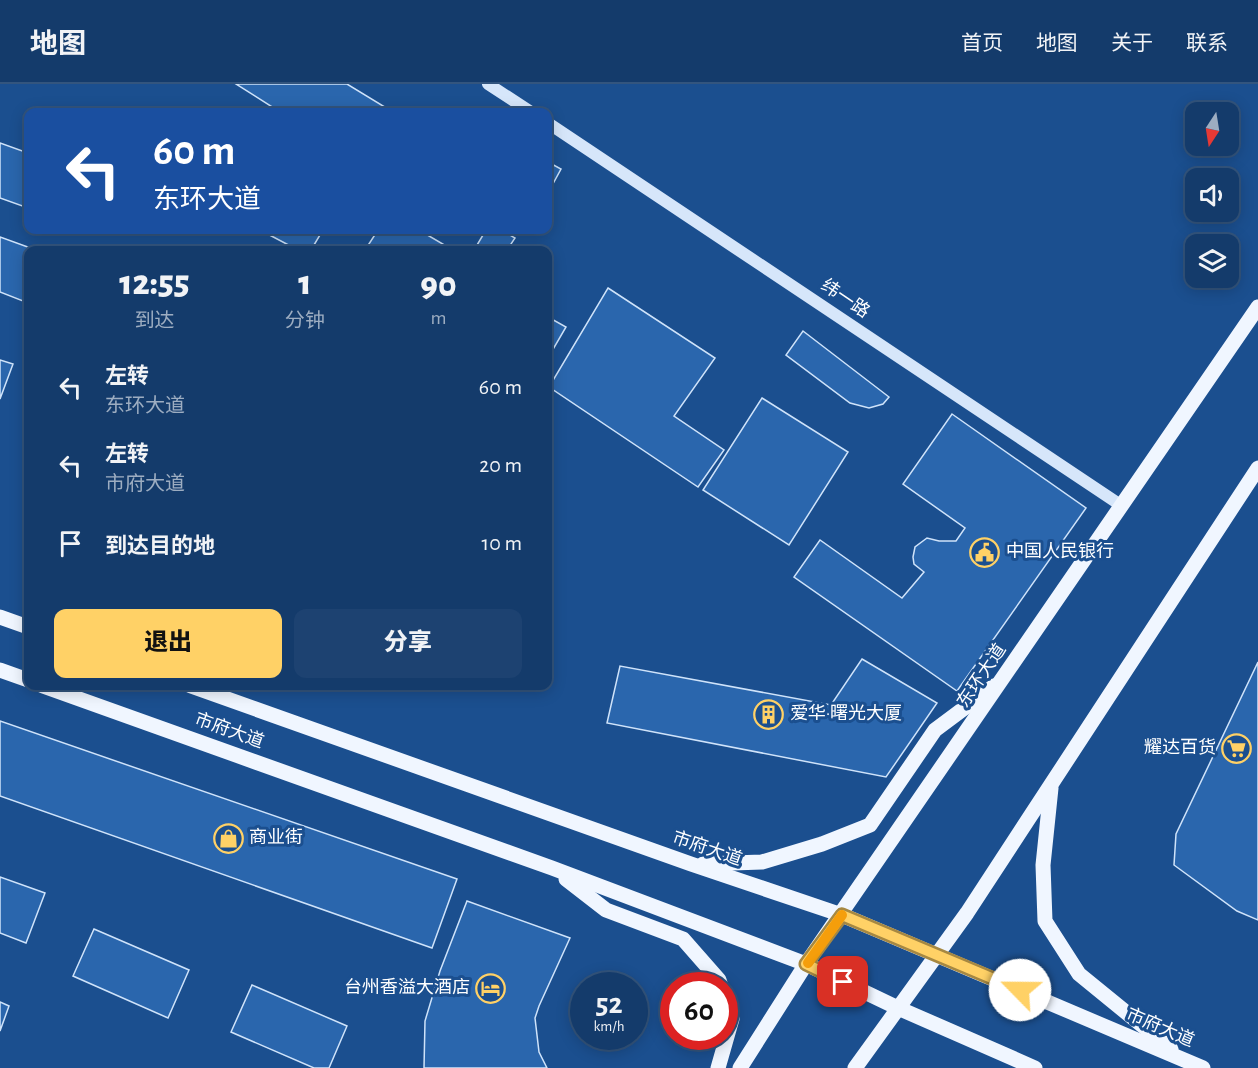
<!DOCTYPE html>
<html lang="zh">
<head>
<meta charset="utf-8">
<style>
  body { margin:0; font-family:"Alegreya Sans","Noto Sans SC",sans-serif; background:#1d4271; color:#f1f3f6; height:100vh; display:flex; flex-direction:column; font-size:22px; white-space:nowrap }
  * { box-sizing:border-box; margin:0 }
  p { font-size:20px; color:#9dadc1 }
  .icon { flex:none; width:33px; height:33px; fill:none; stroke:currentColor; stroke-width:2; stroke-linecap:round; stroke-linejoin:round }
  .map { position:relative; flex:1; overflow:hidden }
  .sheet { position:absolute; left:24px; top:162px; width:528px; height:444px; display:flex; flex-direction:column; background:#143b6b; border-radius:12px; box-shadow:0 3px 15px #0003,0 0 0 2px #33557e }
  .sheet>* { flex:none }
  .guide { position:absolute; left:24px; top:24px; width:528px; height:126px; border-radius:12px; box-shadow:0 3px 15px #0003,0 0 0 2px #33557e; background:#1a4fa0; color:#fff; overflow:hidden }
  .needle { width:39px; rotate:192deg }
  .controls { position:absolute; left:1185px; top:18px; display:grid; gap:12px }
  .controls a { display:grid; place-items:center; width:54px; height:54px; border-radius:12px; background:#143b6b; box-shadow:0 3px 15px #0003,0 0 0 2px #33557e; font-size:30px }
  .speed { position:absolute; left:570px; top:888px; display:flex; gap:12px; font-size:30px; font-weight:700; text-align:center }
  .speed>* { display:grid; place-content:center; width:78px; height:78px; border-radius:50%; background:#143b6b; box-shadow:0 3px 15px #0003,0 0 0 2px #33557e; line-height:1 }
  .speed small { font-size:15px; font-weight:400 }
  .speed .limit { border:9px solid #d22; background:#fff; color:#111 }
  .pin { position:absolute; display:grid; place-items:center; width:51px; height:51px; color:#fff; margin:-26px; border-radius:12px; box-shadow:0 3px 9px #0006 }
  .me { position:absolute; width:66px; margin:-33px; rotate:293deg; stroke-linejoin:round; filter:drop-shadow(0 0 4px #0008) }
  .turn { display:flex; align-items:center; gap:21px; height:126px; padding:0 30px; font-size:27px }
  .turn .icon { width:78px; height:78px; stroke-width:2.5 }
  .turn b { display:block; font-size:42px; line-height:51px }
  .eta { display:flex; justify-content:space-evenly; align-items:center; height:102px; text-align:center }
  .eta b { font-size:36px; font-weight:800; line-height:42px }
  .action { display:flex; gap:12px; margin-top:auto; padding:12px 30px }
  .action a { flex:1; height:69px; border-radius:12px; background:#ffd166; color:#111; font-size:24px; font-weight:800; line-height:69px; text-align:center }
  .action a+a { background:#1d4271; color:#f1f3f6 }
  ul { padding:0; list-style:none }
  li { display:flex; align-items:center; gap:18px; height:78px; padding:0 30px }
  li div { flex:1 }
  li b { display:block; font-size:22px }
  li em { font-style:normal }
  header { display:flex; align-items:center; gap:36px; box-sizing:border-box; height:84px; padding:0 30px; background:#143b6b; border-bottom:2px solid #33557e }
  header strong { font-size:28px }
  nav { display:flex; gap:33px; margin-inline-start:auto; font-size:21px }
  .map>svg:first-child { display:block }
  .building { fill:#2a66ad; stroke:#cfe3fa; stroke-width:1.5 }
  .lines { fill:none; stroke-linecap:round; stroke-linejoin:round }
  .secondary { stroke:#d6e6fa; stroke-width:12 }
  .primary { stroke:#f0f6ff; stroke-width:15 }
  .route-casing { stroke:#a68842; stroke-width:15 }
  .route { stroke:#ffd166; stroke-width:10 }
  .slow { stroke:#f59e0b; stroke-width:10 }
  .labels { text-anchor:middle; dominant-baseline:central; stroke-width:6; stroke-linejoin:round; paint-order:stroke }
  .street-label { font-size:18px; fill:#fff; stroke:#1b4f8f }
  .poi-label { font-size:18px; fill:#fff; stroke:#1b4f8f; text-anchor:start }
</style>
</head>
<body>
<header>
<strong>地图</strong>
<nav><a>首页</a><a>地图</a><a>关于</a><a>联系</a></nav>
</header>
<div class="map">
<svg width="1258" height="984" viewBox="0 0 1258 984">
  <rect width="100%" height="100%" fill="#1b4f8f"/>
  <g class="building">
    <path d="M 236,0 L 347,0 L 393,28 L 280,28 Z"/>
    <path d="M 0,59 L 28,69 L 28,124 L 0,114 Z"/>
    <path d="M 548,78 L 561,85 L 548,109 Z"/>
    <path d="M 260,146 L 323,146 L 311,166 L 298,166 Z"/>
    <path d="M 378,146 L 419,146 L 453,166 L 365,166 Z"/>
    <path d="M 486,146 L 501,146 L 515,154 L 507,166 L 474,166 Z"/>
    <path d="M 0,153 L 36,166 L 28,166 L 28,219 L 0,208 Z"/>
    <path d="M 608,204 L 715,274 L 674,332 L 724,366 L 698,403 L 549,303 Z"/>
    <path d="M 548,233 L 566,243 L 548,274 Z"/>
    <path d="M 803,247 L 889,313 L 883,320 L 869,324 L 850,319 L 786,271 Z"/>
    <path d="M 0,276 L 13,280 L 0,315 Z"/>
    <path d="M 762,314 L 848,368 L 789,461 L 703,406 Z"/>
    <path d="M 952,330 L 1086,424 L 957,607 L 794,493 L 820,456 L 902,514 L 924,488 L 914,480 L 913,473 L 915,463 L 927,454 L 939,457 L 956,457 L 965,444 L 903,400 Z"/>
    <path d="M 862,575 L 937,619 L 886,693 L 607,639 L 620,582 L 831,621 Z"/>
    <path d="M 1258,578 L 1258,836 L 1237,827 L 1174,781 L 1176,750 Z"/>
    <path d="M 0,637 L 457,795 L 432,864 L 0,712 Z"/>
    <path d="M 0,793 L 45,809 L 26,859 L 0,849 Z"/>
    <path d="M 467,817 L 570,854 L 539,922 L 535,934 L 539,968 L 547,984 L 424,984 L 425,937 L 440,887 Z"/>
    <path d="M 94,845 L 189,886 L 168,934 L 73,892 Z"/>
    <path d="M 252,901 L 347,942 L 329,984 L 314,984 L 231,948 Z"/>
    <path d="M 0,918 L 9,922 L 0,947 Z"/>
  </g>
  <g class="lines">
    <g class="secondary">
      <path d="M 488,0 L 531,28"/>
      <path d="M 548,39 L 1122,422"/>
    </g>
    <g class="primary">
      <path d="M 0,533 L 28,543"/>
      <path d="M 0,586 L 28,596"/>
      <path d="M 43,602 L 552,784 L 806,880 L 898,924 L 1035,984"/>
      <path d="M 191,602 L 691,780 L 842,831 L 1203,984"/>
      <path d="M 1051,704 L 1043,781 L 1045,837 L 1079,890 L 1171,965"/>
      <path d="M 703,780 L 762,778 L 822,760 L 870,741 L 935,646 L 994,602"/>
      <path d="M 566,795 L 606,826 L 683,855 L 719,896 L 721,902"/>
      <path d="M 718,984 L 732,935 L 724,913"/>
      <path d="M 740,984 L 806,880 L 1258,223"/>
      <path d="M 855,984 L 967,829 L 1258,384"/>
    </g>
  </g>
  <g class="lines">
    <defs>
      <path id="route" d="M 843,898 L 806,880 L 842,831 L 1020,906"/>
    </defs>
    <use href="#route" class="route-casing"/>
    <use href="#route" class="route"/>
    <path class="slow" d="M 808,879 L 842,831"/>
  </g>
  <defs>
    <symbol id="civic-ring" viewBox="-11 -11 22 22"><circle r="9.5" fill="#1b4f8f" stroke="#ffd166" stroke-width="1.5"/><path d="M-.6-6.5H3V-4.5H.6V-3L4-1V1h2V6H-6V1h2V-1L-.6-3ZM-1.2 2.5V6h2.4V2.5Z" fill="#ffd166"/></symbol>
    <symbol id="building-ring" viewBox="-11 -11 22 22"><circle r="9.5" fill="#1b4f8f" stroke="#ffd166" stroke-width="1.5"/><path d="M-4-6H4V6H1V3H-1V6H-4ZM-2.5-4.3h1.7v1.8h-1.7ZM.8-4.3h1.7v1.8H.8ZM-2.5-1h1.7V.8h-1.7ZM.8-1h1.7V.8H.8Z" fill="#ffd166"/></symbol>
    <symbol id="supermarket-ring" viewBox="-11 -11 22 22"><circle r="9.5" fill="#1b4f8f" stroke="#ffd166" stroke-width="1.5"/><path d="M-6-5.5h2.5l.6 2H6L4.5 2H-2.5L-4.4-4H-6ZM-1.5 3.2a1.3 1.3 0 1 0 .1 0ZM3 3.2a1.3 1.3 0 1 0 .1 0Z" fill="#ffd166"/></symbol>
    <symbol id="shop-ring" viewBox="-11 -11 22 22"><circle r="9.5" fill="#1b4f8f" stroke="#ffd166" stroke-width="1.5"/><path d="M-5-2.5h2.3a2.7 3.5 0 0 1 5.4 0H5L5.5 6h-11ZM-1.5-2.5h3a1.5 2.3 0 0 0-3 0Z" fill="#ffd166"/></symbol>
    <symbol id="hotel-ring" viewBox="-11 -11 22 22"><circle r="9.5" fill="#1b4f8f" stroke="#ffd166" stroke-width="1.5"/><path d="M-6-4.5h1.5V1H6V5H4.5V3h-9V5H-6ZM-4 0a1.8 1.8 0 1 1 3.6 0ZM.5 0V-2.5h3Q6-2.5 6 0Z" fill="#ffd166"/></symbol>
  </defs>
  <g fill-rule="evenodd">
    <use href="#civic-ring" x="968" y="452" width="33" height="33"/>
    <use href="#building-ring" x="752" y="614" width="33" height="33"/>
    <use href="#supermarket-ring" x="1220" y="648" width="33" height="33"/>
    <use href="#shop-ring" x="212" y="738" width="33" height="33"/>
    <use href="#hotel-ring" x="474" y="888" width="33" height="33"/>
  </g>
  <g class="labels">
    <g class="street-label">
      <text transform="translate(845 215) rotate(34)">纬一路</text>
      <text transform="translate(982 592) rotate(-56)">东环大道</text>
      <text transform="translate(229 647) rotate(20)">市府大道</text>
      <text transform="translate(707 765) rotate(19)">市府大道</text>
      <text transform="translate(1160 944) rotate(23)">市府大道</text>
    </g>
    <g class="poi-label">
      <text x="1006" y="468">中国人民银行</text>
      <text x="790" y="630">爱华·曙光大厦</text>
      <text x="1216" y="664" text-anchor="end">耀达百货</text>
      <text x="249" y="754">商业街</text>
      <text x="470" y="904" text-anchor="end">台州香溢大酒店</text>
    </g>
  </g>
</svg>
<div class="controls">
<a><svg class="needle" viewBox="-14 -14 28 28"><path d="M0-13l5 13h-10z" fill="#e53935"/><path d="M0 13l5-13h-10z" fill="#9dadc1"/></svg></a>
<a><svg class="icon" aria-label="sound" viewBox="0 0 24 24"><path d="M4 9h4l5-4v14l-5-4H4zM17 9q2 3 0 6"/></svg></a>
<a><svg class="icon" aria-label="layers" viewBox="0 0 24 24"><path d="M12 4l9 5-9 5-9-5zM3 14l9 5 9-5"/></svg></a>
</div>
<div class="speed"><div>52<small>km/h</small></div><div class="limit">60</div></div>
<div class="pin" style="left:843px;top:898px;background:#d93025"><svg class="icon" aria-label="arrive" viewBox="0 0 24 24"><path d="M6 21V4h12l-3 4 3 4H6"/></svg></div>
<svg class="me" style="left:1020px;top:906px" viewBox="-20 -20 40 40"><circle r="19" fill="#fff"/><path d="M0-13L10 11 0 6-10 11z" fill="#ffd166"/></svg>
<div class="guide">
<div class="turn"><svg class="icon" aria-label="left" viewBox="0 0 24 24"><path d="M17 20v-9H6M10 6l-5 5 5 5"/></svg><div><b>60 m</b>东环大道</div></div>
</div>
<section class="sheet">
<div class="eta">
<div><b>12:55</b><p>到达</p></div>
<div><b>1</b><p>分钟</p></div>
<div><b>90</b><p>m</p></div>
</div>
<ul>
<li><svg class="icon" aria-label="left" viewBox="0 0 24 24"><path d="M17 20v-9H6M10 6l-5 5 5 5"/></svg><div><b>左转</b><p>东环大道</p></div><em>60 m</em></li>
<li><svg class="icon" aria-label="left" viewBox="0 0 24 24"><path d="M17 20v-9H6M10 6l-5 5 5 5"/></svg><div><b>左转</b><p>市府大道</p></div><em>20 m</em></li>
<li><svg class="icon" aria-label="arrive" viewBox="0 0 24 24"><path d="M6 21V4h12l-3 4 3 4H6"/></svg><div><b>到达目的地</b></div><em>10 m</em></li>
</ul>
<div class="action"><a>退出</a><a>分享</a></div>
</section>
</div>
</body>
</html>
